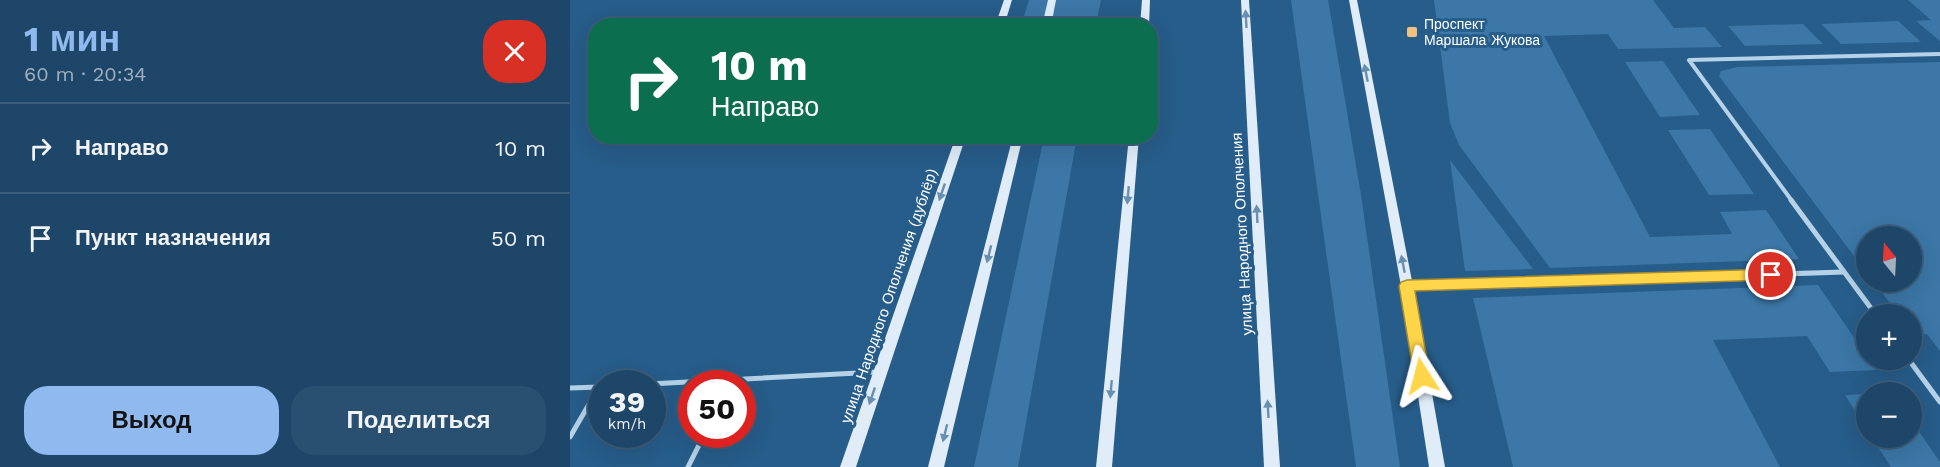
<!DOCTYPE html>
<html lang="ru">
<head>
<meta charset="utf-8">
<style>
  body { margin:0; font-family:"Work Sans",sans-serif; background:#2a5071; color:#f1f3f6; height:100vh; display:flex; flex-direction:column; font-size:22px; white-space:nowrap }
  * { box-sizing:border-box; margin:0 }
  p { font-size:20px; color:#a0b1c0 }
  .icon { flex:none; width:33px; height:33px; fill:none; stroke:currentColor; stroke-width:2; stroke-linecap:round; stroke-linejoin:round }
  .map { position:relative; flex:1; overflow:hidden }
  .sheet { display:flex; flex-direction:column; background:#1d4668; width:570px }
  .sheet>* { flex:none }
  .banner { position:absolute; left:18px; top:18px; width:570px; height:126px; border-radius:24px; box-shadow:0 6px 24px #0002,0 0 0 2px #3b5e7c; background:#0b6e4f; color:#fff; overflow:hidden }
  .needle { width:39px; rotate:342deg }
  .buttons { position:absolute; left:1286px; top:226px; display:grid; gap:12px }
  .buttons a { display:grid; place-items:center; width:66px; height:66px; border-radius:50%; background:#1d4668; box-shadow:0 6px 24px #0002,0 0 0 2px #3b5e7c; font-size:30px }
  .speed { position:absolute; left:18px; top:370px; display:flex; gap:12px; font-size:30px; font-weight:700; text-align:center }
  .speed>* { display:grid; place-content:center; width:78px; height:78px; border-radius:50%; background:#1d4668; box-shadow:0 6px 24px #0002,0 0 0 2px #3b5e7c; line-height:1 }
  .speed small { font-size:15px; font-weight:400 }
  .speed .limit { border:9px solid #d22; background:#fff; color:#111 }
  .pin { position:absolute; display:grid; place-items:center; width:51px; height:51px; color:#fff; margin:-26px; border:3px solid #fff; border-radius:50%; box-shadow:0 2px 6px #0007 }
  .me { position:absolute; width:66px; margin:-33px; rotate:351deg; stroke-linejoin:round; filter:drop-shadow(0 0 4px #0008) }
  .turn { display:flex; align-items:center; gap:21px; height:126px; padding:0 24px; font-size:27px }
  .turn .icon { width:78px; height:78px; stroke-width:2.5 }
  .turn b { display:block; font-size:42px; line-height:51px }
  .round { display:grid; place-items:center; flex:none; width:63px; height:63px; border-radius:24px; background:#2a5071 }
  .summary { display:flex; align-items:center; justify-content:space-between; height:102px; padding:0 24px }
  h1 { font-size:36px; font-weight:700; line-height:45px; color:#90b9f0 }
  .action { display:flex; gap:12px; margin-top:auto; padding:12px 24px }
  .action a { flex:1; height:69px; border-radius:24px; background:#90b9f0; color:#111; font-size:24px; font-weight:700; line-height:69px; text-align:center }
  .action a+a { background:#2a5071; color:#f1f3f6 }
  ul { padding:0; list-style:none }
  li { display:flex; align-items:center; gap:18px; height:90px; padding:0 24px; border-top:2px solid #3b5e7c }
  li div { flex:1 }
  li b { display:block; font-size:22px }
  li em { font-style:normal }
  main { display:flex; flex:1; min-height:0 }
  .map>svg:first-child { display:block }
  .green { fill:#3c77a7 }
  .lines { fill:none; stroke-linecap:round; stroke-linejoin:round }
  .lane-far1 { stroke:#b5d2e9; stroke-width:4 }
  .lane { stroke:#b5d2e9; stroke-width:5 }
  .secondary { fill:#e0edf8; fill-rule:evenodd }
  .oneway { fill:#688fb0 }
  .route { fill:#ffd54a; stroke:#a68a30; stroke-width:1.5 }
  .poi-dot { fill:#f2c37b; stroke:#275d8a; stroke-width:2 }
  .labels { text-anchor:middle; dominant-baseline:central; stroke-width:6; stroke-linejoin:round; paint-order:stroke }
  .far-poi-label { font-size:14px; fill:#fff; stroke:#275d8a; text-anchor:start }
  .street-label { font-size:15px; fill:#fff; stroke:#275d8a }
</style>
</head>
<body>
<main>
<section class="sheet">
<div class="summary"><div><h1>1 мин</h1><p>60 m · 20:34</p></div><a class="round" style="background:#d93025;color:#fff"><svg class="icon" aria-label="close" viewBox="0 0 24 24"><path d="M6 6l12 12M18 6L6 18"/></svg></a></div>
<ul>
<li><svg class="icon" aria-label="right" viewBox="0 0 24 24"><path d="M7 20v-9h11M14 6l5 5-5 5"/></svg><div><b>Направо</b></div><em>10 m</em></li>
<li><svg class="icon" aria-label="arrive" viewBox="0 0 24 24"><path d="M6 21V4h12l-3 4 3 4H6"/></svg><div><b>Пункт назначения</b></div><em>50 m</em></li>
</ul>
<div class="action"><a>Выход</a><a>Поделиться</a></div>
</section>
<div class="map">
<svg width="1370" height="467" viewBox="0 0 1370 467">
  <rect width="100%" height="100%" fill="#275d8a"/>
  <g class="green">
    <path d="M 459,0 L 531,0 L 526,25 L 451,26 Z"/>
    <path d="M 721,0 L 758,0 L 791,195 L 830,467 L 786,467 Z"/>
    <path d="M 864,0 L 1083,0 L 1104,28 L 1135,27 L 1152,47 L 1048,49 L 1038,34 L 974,36 L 1080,237 L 1162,234 L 1150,212 L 1196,210 L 1229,259 L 980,268 L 889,145 L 880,123 Z"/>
    <path d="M 1338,0 L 1370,0 L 1370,41 L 1346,21 L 1361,20 Z"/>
    <path d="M 1328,21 L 1351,42 L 1271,44 L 1251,24 Z"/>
    <path d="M 1233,24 L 1253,44 L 1175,46 L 1158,26 Z"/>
    <path d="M 1093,61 L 1130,115 L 1090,117 L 1055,62 Z"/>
    <path d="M 1370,62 L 1370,351 L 1357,334 L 1344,334 L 1341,331 L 1341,315 L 1329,315 L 1304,282 L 1341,282 L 1341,237 L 1296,237 L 1296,272 L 1149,76 L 1151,71 L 1167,67 Z"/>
    <path d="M 1140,129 L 1184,194 L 1139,195 L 1098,130 Z"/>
    <path d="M 474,137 L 507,137 L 448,467 L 404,467 Z"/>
    <path d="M 880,160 L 963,269 L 895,271 Z"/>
    <path d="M 1248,285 L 1296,355 L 1296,360 L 1300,360 L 1306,370 L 1260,372 L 1237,336 L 1143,340 L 1210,467 L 943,467 L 903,298 Z"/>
    <path d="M 1296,394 L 1296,428 L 1275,395 Z"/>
    <path d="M 1341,420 L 1370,462 L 1370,467 L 1321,467 L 1302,438 L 1341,438 Z"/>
  </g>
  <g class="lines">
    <path class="lane-far1" d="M 1222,201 L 1119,60 L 1370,54"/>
    <g class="lane">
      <path d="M 1221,200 L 1306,315"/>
      <path d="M 839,286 L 1274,272"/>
      <path d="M 1339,360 L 1370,402"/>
      <path d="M 79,384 L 307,372"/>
      <path d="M 0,388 L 29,387"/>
      <path d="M 0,437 L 29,387"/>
      <path d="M 118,467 L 134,435"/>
    </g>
    <g class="secondary">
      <path d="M 434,0 L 442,0 L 434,26 L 425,26 Z"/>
      <path d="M 478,0 L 486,0 L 481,26 L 472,26 Z"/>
      <path d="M 572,0 L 580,0 L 579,26 L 570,26 Z"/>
      <path d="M 671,0 L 679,0 L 710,467 L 694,467 Z"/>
      <path d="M 779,0 L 787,0 L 843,286 L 875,467 L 859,467 L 831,286 Z"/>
      <path d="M 386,136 L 396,136 L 286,467 L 270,467 Z"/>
      <path d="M 443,136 L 453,136 L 374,467 L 358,467 Z"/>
      <path d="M 559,136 L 569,136 L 542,467 L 526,467 Z"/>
    </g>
  </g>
  <defs><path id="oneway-solid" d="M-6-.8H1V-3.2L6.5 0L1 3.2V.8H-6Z" transform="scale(1.5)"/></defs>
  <g class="oneway">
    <use href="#oneway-solid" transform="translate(676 19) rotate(-93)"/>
    <use href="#oneway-solid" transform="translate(796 73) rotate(-101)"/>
    <use href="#oneway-solid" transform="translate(372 192) rotate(109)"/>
    <use href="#oneway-solid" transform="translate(558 195) rotate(95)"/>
    <use href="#oneway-solid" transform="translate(687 214) rotate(-93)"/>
    <use href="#oneway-solid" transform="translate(419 254) rotate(104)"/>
    <use href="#oneway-solid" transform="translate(833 264) rotate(-101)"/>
    <use href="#oneway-solid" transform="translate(541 389) rotate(95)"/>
    <use href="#oneway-solid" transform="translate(302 396) rotate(109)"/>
    <use href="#oneway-solid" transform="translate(698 409) rotate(-93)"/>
    <use href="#oneway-solid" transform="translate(375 433) rotate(104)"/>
  </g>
  <path class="route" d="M 1201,269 L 1206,271 L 1208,275 L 1206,279 L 1201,280 L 845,291 L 860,376 L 857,381 L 852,383 L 846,381 L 844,376 L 829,286 L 831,282 L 837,280 Z"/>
  <rect class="poi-dot" x="836" y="26" width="12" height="12" rx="3"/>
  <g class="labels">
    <g class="far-poi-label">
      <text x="854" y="24">Проспект<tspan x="854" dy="16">Маршала Жукова</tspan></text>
    </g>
    <g class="street-label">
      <text transform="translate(672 234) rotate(-93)">улица Народного Ополчения</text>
      <text transform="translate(319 296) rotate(-71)">улица Народного Ополчения (дублёр)</text>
    </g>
  </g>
</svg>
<div class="buttons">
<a><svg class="needle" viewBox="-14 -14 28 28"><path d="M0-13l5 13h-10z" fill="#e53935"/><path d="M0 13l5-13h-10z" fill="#a0b1c0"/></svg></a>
<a>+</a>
<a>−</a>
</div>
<div class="speed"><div>39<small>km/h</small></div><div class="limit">50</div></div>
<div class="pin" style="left:1201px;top:275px;background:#d93025"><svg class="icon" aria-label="arrive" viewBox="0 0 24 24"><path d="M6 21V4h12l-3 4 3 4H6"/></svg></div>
<svg class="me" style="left:852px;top:376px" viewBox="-20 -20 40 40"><path d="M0-17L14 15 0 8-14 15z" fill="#ffd54a" stroke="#fff" stroke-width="4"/></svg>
<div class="banner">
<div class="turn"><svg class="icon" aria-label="right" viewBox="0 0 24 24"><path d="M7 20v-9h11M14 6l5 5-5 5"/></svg><div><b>10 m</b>Направо</div></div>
</div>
</div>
</main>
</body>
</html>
